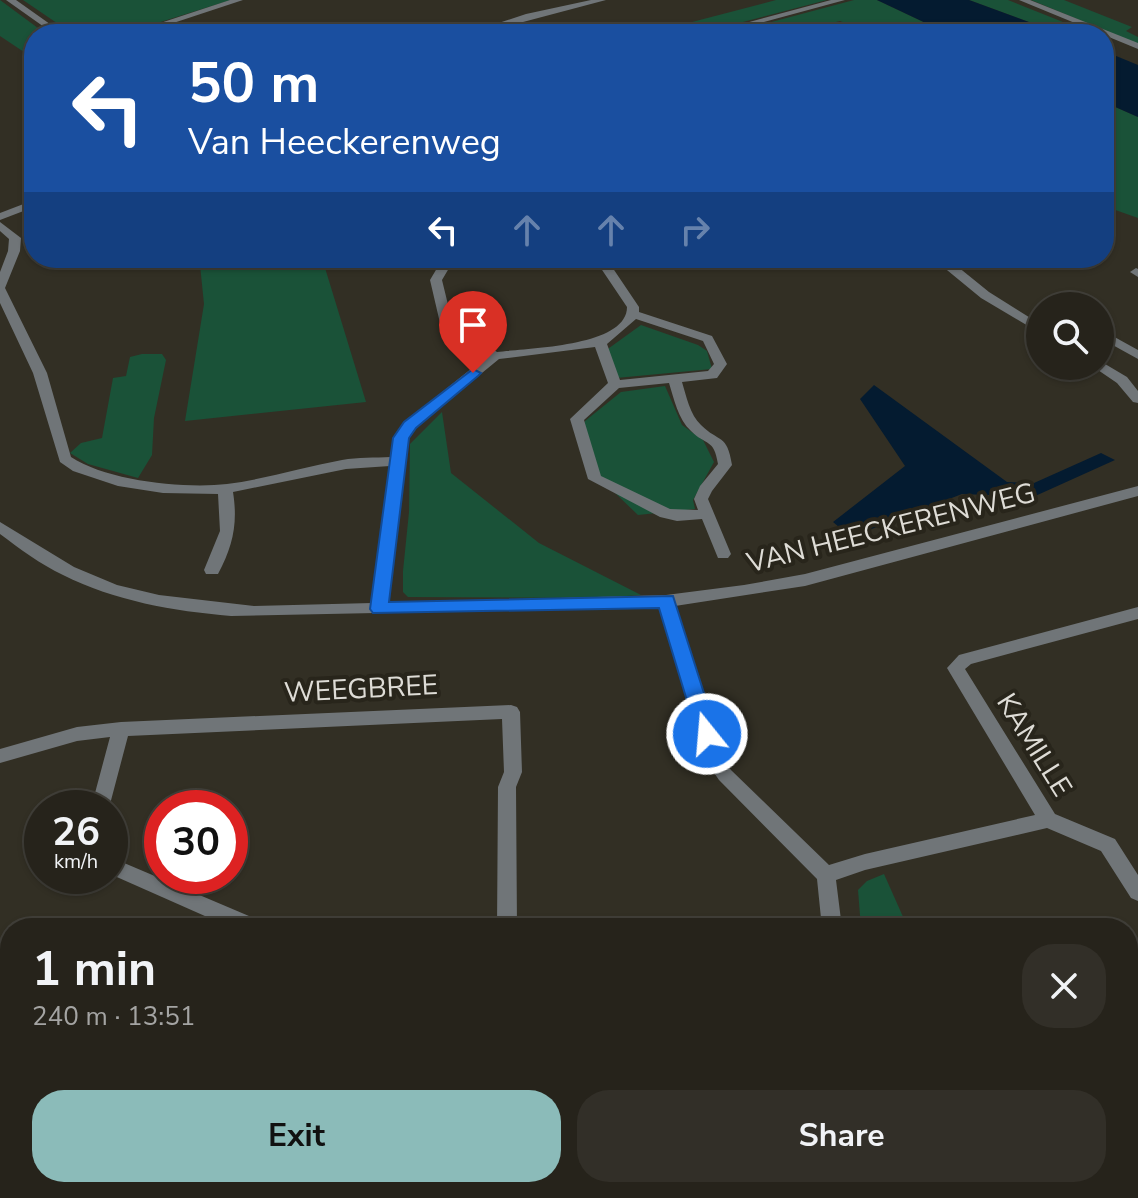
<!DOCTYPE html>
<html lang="en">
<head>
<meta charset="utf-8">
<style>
  body { margin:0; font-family:"Nunito Sans",sans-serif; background:#322f28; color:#f1f3f6; height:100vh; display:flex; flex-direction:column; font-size:30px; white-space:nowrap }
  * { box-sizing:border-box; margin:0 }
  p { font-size:26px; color:#a4a4a3 }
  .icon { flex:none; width:44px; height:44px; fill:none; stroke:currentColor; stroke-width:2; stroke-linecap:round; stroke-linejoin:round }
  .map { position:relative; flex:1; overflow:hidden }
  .drawer { position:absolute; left:0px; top:918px; width:1138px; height:280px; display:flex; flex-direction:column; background:#26231b; border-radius:32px 32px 0 0; box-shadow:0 2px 6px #0004,0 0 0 2px #42403a }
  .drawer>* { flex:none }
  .hud { position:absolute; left:24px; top:24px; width:1090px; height:244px; border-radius:32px; box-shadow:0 2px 6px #0004,0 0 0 2px #42403a; background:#1a4fa0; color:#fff; overflow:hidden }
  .controls { position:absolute; left:1026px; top:292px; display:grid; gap:16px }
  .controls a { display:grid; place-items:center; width:88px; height:88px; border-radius:50%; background:#26231b; box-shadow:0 2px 6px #0004,0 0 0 2px #42403a; font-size:40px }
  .speed { position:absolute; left:24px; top:790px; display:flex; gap:16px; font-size:40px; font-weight:700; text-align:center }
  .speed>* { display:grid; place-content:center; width:104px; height:104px; border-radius:50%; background:#26231b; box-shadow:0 2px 6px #0004,0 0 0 2px #42403a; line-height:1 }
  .speed small { font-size:20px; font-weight:400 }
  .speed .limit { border:12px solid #d22; background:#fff; color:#111 }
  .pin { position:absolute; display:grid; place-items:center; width:68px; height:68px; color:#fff; margin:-82px -34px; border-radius:50% 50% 50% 0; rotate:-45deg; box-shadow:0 0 8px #0007 }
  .pin .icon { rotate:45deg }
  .me { position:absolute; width:88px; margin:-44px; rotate:343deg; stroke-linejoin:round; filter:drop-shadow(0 0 6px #0008) }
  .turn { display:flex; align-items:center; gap:28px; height:168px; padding:0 32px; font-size:36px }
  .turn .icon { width:104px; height:104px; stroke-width:2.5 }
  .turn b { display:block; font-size:56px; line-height:68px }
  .lanes { display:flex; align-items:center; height:76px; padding:0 32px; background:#0003; justify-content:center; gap:40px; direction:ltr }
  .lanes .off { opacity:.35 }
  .round { display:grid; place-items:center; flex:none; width:84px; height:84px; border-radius:32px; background:#322f28 }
  .overview { display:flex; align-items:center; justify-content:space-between; height:136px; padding:0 32px }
  h1 { font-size:48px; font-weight:700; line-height:60px }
  .action { display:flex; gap:16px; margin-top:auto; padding:16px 32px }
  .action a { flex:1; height:92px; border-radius:32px; background:#8bbbb9; color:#111; font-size:32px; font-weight:700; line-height:92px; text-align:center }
  .action a+a { background:#322f28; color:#f1f3f6 }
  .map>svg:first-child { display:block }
  .green { fill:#1a5238 }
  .water { fill:#041b30 }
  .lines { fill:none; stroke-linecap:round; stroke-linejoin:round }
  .minor { fill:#707578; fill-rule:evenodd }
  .tertiary { fill:#707578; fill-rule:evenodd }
  .route { fill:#1a73e8; stroke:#114b97; stroke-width:2 }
  .labels { text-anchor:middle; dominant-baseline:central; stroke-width:8; stroke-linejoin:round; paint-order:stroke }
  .street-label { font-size:28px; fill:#dedcd6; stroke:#28251b }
</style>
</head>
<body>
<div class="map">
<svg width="1138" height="1198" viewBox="0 0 1138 1198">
  <rect width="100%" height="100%" fill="#322f24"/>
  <g class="green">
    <path d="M 0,0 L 46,34 L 34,34 L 34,52 L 27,54 L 0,36 Z"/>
    <path d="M 23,0 L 231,0 L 122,34 L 73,34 Z"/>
    <path d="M 776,0 L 827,0 L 697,34 L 646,34 Z"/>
    <path d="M 854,0 L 877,0 L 949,34 L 874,34 L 840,21 L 786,34 L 726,34 Z"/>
    <path d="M 969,0 L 1008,0 L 1093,34 L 1061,34 Z"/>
    <path d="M 1031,0 L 1064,0 L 1132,27 L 1126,31 L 1138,37 L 1138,44 Z"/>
    <path d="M 1104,102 L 1138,117 L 1138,218 L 1104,206 Z"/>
    <path d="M 248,258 L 322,258 L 366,402 L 185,421 L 204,304 L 200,265 Z"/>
    <path d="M 641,325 L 698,345 L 707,351 L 712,369 L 616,378 L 605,351 Z"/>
    <path d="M 142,354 L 162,354 L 166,360 L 154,418 L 152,455 L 138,478 L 88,464 L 70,453 L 81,443 L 102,438 L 113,378 L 126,376 L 130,357 Z"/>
    <path d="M 665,386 L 682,425 L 703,440 L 714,462 L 693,500 L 695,509 L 638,515 L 586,465 L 582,430 L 585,421 L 621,392 Z"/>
    <path d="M 442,412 L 451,473 L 539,543 L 641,595 L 599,598 L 408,597 L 403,592 L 403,571 L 409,512 L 410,444 Z"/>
    <path d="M 884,874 L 908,928 L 861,928 L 858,890 L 867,881 Z"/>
    <path d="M 0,1023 L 10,1028 L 10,1188 L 433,1188 L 438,1190 L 435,1198 L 18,1198 L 0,1180 Z"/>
    <path d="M 1128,1155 L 1138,1174 L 1138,1198 L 974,1198 L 1028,1188 L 1128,1188 Z"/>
    <path d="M 636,1188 L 854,1188 L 856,1198 L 665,1198 Z"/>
  </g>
  <g class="water">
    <path d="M 877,0 L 969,0 L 1061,34 L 949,34 Z"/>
    <path d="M 1104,51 L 1138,65 L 1138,117 L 1104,102 Z"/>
    <path d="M 874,385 L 1007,482 L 1034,483 L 1101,453 L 1115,460 L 1033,497 L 962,494 L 851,537 L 833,522 L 905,466 L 860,399 Z"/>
  </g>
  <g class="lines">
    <g class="minor">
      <path d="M 6,0 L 16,0 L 64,34 L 54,34 Z"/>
      <path d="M 230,0 L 243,0 L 140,34 L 127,34 Z"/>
      <path d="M 591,0 L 606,0 L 478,34 L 465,34 L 526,14 Z"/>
      <path d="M 0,222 L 21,238 L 20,251 L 5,288 L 47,373 L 71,457 C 107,481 185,489 227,484 C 266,479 304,467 342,460 C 358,457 375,458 391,457 L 394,438 L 405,422 L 487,356 L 440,323 L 430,280 L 443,258 L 455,258 L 442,280 L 452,321 L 497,352 C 527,348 627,347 627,307 L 594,258 L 606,258 L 639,307 L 639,312 L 712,336 L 727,364 L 717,378 L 682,382 C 686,395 690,415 701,425 C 719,443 727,433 732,465 L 712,491 L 708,499 L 731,554 L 728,558 L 718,558 L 702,519 L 677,521 L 660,517 L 588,479 L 570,419 L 608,383 L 595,347 L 499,359 L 415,428 L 408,438 L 388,603 L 666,595 L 744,585 L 805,574 L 1138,486 L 1138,496 L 805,586 L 675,606 L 723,758 L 731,770 L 829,865 L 865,854 L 1035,815 L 947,668 L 959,655 L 1138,607 L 1138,619 L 971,664 L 965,669 L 1055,814 L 1115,839 L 1138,875 L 1138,901 L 1131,898 L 1101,851 L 1047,828 L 865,870 L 836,880 L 842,928 L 822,928 L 817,879 L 719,780 L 706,761 L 660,607 L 231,616 C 173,611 115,601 63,575 C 40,564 20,549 0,534 L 0,522 L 74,567 L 117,585 L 159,595 L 254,606 L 372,603 L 390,466 L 346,469 L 233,492 C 238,523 233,546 218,574 L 206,574 L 204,570 L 220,531 L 218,494 L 163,493 L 118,486 L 73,471 L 60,462 L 33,373 L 0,303 L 0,272 L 8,251 L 9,239 L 0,231 ZM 636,319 L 703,341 L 714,364 L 708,371 L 620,380 L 607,344 ZM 669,383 C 674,399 678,419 691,431 C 706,446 714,438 718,464 L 700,486 L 694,499 L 698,510 L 670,509 L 601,476 L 584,420 L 619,388 Z"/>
      <path d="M 908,258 L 947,258 L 989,292 L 1040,324 L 1040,333 L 981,298 L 936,261 L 914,261 Z"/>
      <path d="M 1136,268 L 1138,269 L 1138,277 L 1130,272 Z"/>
      <path d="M 1100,329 L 1138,350 L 1138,359 L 1100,338 Z"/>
      <path d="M 1100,361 L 1127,377 L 1138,391 L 1138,403 L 1133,402 L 1117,383 L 1095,368 L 1094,366 L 1100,366 Z"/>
      <path d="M 511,705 L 517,707 L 520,712 L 522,772 L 516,787 L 517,928 L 497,928 L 498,787 L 504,772 L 502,719 L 128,736 L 109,808 L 91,808 L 110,737 L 77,741 L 0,763 L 0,749 L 77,727 L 121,722 Z"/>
      <path d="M 110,857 L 261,921 L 264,928 L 232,928 L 110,874 Z"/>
      <path d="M 860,1188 L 884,1188 L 886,1198 L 862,1198 Z"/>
    </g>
    <g class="tertiary">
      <path d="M 831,0 L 845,0 L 719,34 L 705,34 Z"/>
      <path d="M 1019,0 L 1030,0 L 1138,43 L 1138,49 Z"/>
      <path d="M 34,200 L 34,207 L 0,220 L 0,213 Z"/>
    </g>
  </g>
  <path class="route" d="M 473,369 L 481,373 L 478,376 L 416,428 L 409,438 L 389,602 L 673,596 L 717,734 L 714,740 L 700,740 L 697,734 L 659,608 L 373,613 L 370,609 L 393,438 L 404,422 Z"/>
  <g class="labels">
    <g class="street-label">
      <text transform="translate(891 528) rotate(-14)">VAN HEECKERENWEG</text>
      <text transform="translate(361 689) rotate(-3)">WEEGBREE</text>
      <text transform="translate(1034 745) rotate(58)">KAMILLE</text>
    </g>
  </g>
</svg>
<div class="controls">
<a><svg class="icon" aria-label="search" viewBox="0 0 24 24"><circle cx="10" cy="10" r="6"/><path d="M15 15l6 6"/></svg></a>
</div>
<div class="speed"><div>26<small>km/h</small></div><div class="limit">30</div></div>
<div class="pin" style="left:473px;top:373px;background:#d93025"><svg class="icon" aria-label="arrive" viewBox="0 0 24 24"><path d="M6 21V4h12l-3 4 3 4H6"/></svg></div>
<svg class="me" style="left:707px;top:734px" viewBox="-20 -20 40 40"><circle r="17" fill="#1a73e8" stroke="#fff" stroke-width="3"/><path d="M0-11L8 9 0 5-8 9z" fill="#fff"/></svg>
<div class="hud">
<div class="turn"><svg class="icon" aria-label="left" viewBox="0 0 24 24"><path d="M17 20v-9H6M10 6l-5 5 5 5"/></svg><div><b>50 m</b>Van Heeckerenweg</div></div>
<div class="lanes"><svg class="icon" aria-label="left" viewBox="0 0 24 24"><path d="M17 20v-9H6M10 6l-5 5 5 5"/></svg><svg class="icon off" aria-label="ahead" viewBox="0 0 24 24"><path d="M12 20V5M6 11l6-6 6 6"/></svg><svg class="icon off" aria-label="ahead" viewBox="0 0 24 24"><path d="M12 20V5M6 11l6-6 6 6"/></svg><svg class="icon off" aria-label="right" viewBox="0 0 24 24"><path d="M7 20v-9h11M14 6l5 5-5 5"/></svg></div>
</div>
<section class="drawer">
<div class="overview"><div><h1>1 min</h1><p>240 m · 13:51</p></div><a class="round"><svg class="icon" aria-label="close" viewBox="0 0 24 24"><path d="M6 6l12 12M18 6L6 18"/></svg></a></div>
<div class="action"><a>Exit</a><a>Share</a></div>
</section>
</div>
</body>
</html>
